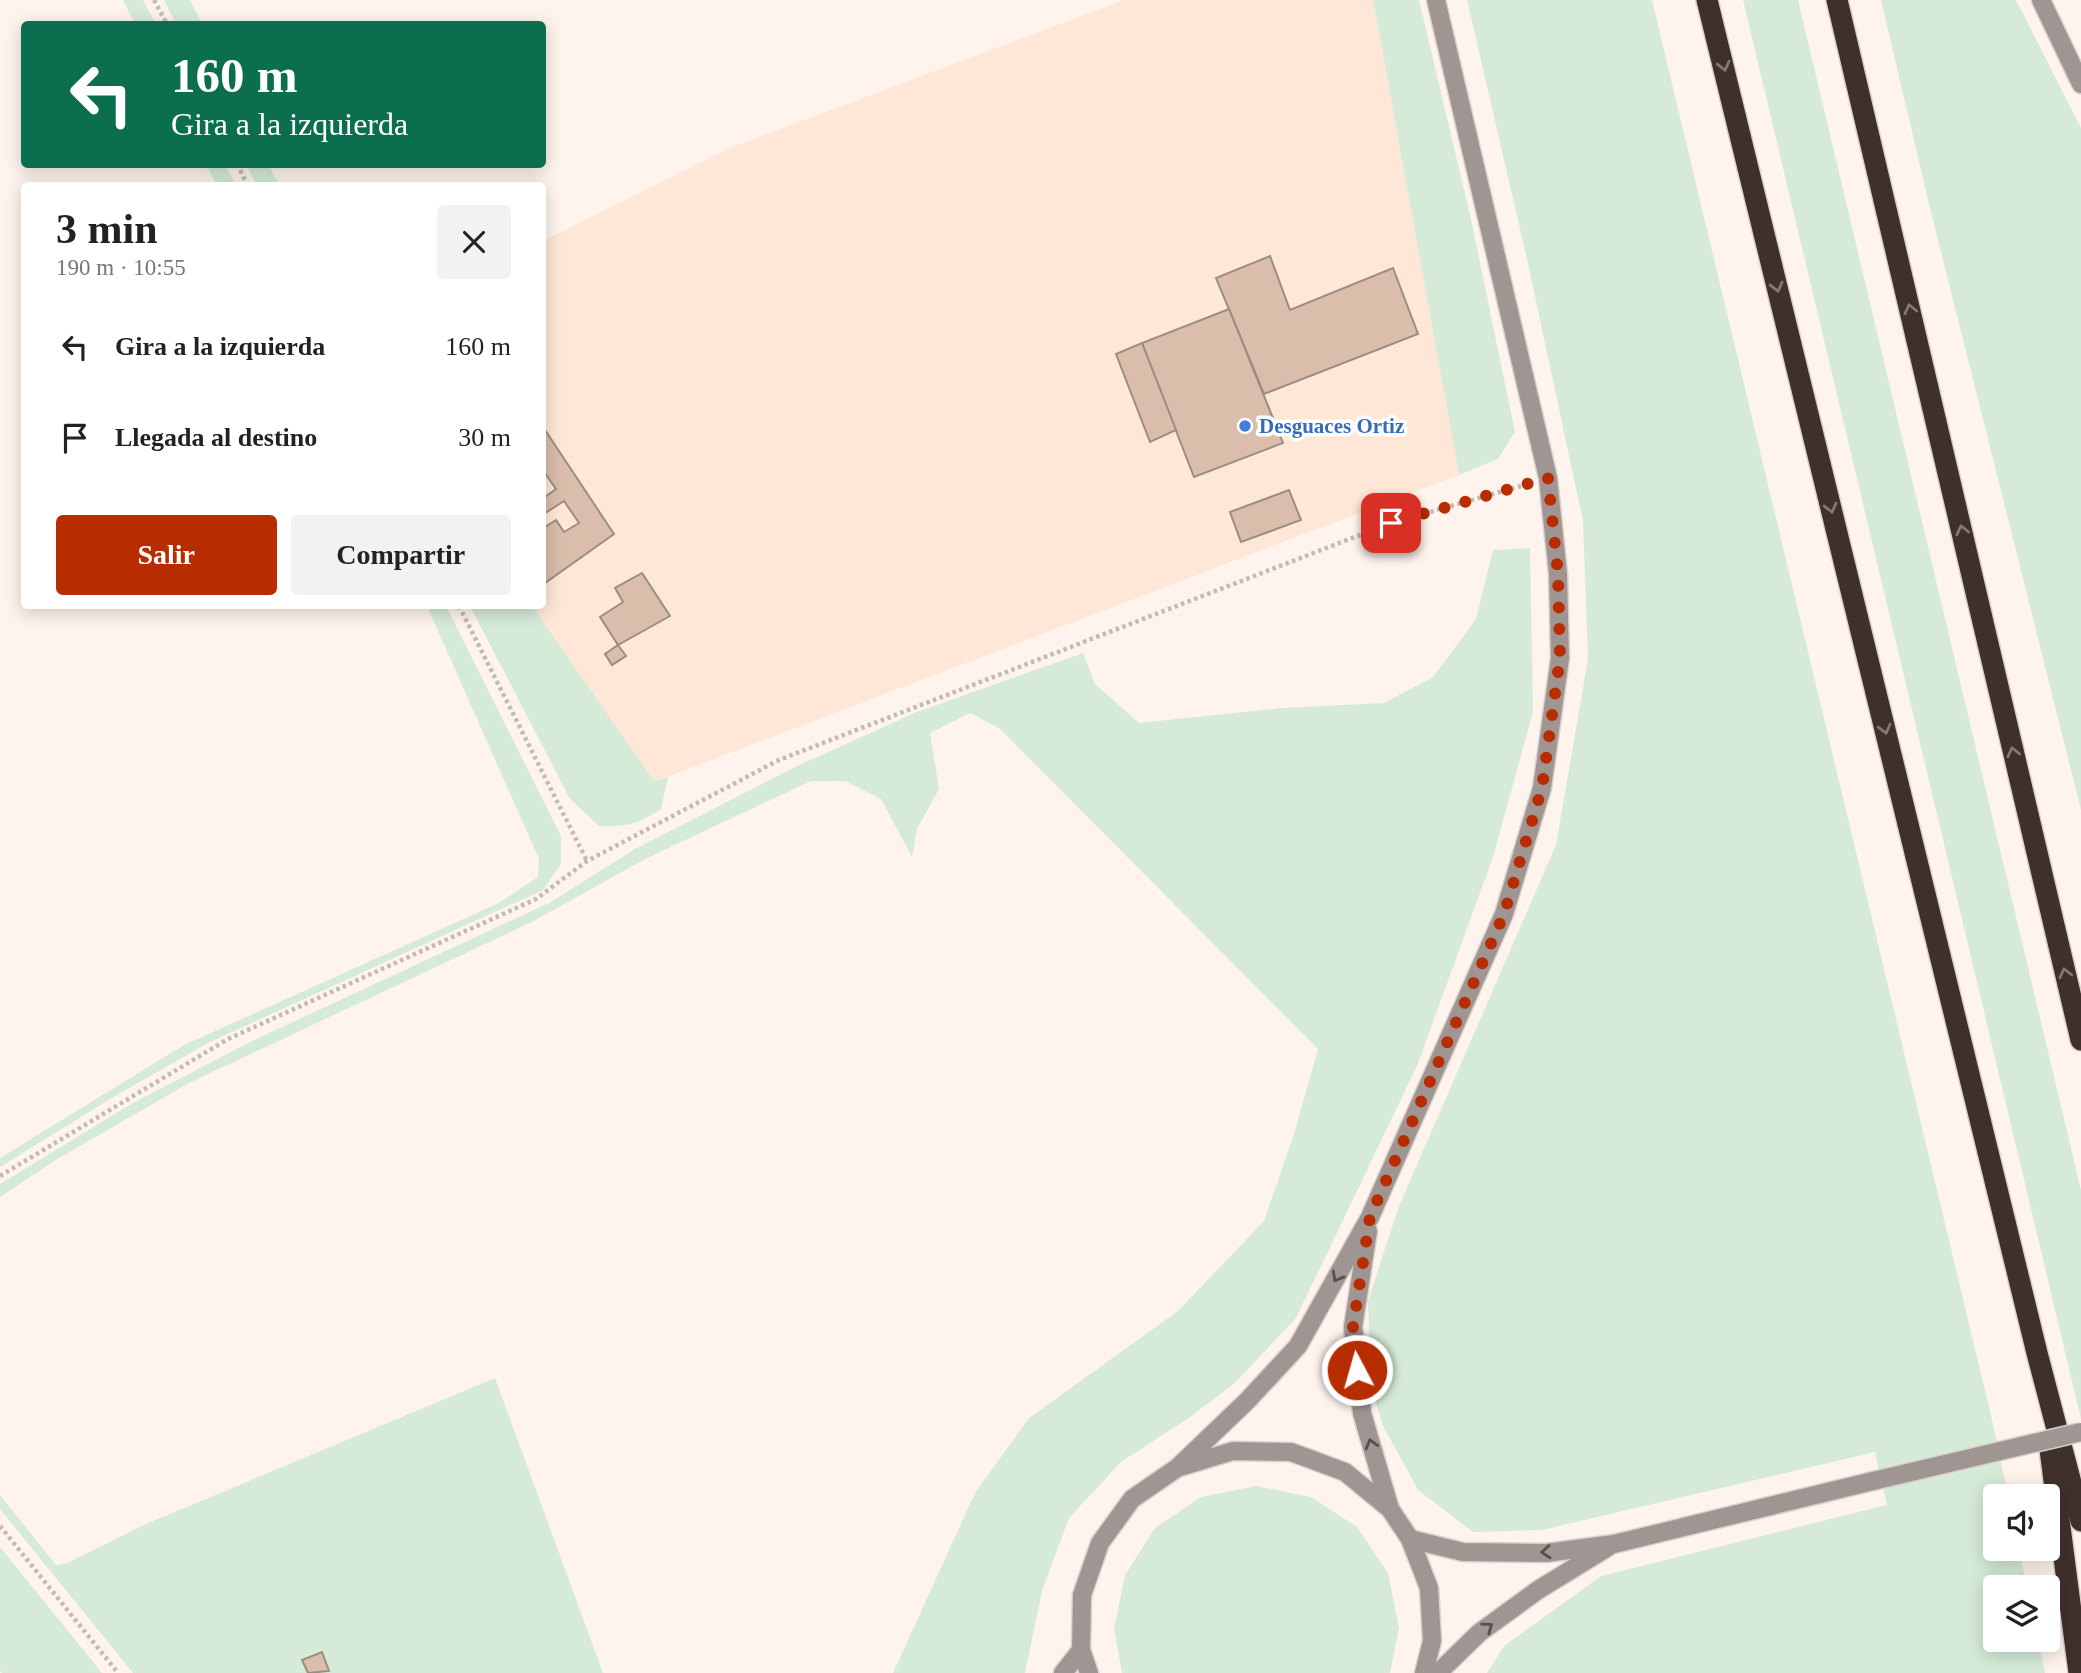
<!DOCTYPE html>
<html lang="es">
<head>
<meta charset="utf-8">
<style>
  body { margin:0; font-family:Georgia,serif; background:#f2f2f2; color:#222; height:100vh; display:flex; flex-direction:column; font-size:26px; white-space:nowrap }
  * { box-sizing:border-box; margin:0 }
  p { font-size:23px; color:#767676 }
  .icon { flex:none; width:38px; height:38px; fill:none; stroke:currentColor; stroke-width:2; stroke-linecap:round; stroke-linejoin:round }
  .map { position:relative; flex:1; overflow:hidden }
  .details { position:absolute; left:21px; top:182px; width:525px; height:427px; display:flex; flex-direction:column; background:#fff; border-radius:7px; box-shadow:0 4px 18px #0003 }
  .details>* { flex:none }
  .guide { position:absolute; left:21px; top:21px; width:525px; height:147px; border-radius:7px; box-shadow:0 4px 18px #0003; background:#0b6e4f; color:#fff; overflow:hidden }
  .tools { position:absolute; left:1983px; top:1484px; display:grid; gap:14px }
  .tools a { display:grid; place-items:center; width:77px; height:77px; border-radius:7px; background:#fff; box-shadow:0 4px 18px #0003; font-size:35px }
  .pin { position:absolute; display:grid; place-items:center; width:60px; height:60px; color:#fff; margin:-30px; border-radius:14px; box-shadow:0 4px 10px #0006 }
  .me { position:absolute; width:77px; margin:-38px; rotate:354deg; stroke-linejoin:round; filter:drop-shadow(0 0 5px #0008) }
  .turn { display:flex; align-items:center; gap:24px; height:147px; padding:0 35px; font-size:32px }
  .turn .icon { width:91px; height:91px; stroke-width:2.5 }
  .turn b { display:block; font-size:49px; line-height:60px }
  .round { display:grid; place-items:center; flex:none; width:74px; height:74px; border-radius:7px; background:#f2f2f2 }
  .summary { display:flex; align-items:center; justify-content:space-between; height:119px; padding:0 35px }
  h1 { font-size:42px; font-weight:800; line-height:52px }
  .cta { display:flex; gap:14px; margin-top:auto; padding:14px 35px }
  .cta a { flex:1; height:80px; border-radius:7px; background:#b72d00; color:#fff; font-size:28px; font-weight:800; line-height:80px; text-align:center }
  .cta a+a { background:#f2f2f2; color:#222 }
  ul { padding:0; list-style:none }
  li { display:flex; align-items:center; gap:21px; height:91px; padding:0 35px }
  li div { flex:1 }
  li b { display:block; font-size:26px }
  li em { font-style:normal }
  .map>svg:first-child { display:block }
  .built { fill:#fee7d7 }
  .green { fill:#d5ebd8 }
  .building { fill:#dabdab; stroke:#9c8d83; stroke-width:2 }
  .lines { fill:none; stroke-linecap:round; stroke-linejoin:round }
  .minor-casing { stroke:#dbd2cc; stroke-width:21 }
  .highway-casing { stroke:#dbd2cc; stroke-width:24 }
  .path { stroke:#c3bab4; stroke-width:4.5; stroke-dasharray:3.5 3.5; stroke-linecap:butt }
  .minor { stroke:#9f9694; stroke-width:18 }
  .highway { stroke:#3f302c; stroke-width:21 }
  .minor-bridge-casing { stroke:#dbd2cc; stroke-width:21; stroke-linecap:butt }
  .minor-bridge { stroke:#9f9694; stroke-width:18 }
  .oneway { stroke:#827876 }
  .oneway2 { stroke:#564f4b }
  .route { stroke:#b72d00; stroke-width:12; stroke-dasharray:0 21.6 }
  .shop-dot { fill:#3f7fe0; stroke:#fff; stroke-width:2.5 }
  .labels { text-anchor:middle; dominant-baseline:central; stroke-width:7; stroke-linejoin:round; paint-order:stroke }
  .shop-label { font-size:21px; font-weight:bold; fill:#366cbe; stroke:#fff; text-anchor:start }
</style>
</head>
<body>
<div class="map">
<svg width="2081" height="1673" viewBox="0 0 2081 1673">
  <rect width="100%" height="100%" fill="#fef4ed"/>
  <path class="built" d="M 1124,0 L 1373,0 L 1459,475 L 654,782 L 532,606 L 542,606 L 543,241 L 730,148 Z"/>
  <g class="green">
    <path d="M 123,0 L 143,0 L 156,24 L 135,24 Z"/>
    <path d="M 164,0 L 190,0 L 202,24 L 176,24 Z"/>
    <path d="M 1373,0 L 1419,0 L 1471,219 L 1515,432 L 1498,459 L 1459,475 Z"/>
    <path d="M 1467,0 L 1652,0 L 1993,1424 L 2008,1496 L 1995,1496 L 1995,1549 L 2019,1549 L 2027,1587 L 1995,1587 L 1995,1640 L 2038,1640 L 2045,1673 L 1487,1673 L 1504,1646 L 1601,1576 L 1887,1505 L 1875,1452 L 1542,1530 L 1473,1532 L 1418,1490 L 1383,1426 L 1371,1386 L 1368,1301 L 1399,1206 L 1556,845 L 1588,659 L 1583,521 L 1527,259 Z"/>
    <path d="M 1743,0 L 1798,0 L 2081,1190 L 2081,1419 Z"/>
    <path d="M 1881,0 L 2016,0 L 2081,128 L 2081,810 L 1928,200 Z"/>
    <path d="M 206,165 L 225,165 L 236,185 L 217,185 Z"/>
    <path d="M 246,165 L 269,165 L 279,185 L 257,185 Z"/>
    <path d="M 1530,548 L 1533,712 L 1493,857 L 1417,1066 L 1296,1318 L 1235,1383 L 1190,1417 L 1121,1462 L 1069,1518 L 1042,1591 L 1025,1673 L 893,1673 L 975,1493 L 1029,1418 L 1178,1311 L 1264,1221 L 1294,1134 L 1318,1049 L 999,728 L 970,713 L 930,733 L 939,789 L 917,829 L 912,857 L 881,799 L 845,781 L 811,781 L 645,859 L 534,921 L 189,1083 L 54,1161 L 0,1197 L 0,1184 L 133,1103 L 252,1041 L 549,903 L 635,849 L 797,766 L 917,712 L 1083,653 L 1095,684 L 1139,723 L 1282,708 L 1384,703 L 1433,677 L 1476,619 L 1493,550 Z"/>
    <path d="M 427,606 L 446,606 L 561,836 L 561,864 L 543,890 L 208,1043 L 110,1099 L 0,1167 L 0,1158 L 184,1045 L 499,903 L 538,877 L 539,859 Z"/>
    <path d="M 470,606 L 532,606 L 654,781 L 668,777 L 661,809 C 638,824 627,827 599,826 L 570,799 Z"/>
    <path d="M 495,1378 L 603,1673 L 133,1673 L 0,1509 L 0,1495 L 56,1565 L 67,1563 L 146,1524 Z"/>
    <path d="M 1256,1486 L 1311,1497 L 1357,1527 L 1388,1573 L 1399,1628 L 1390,1673 L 1122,1673 L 1114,1629 L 1125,1575 L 1155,1528 L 1201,1497 Z"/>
    <path d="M 0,1547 L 102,1673 L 2,1673 L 0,1670 Z"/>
  </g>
  <g class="building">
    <path d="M 1270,256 L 1290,310 L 1393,268 L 1418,334 L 1264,394 L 1216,278 Z"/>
    <path d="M 1229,309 L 1283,443 L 1194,477 L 1142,343 Z"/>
    <path d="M 1142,343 L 1176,430 L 1150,442 L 1116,354 Z"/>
    <path d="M 545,430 L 614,534 L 545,583 L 542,579 L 542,529 L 556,520 L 564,532 L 579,523 L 564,501 L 542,515 L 542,499 L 556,489 L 542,469 L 542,431 Z"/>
    <path d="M 1289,490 L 1301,520 L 1241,542 L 1230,512 Z"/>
    <path d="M 642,573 L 670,616 L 618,645 L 600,617 L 623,602 L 615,588 Z"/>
    <path d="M 618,645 L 626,656 L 612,665 L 605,654 Z"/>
    <path d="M 322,1652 L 329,1671 L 308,1673 L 302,1660 Z"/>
  </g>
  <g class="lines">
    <defs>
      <g id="minor">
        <path d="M 2041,0 L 2081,84"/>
        <path d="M 1368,1231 L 1353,1327 L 1362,1413 L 1390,1509"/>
        <path d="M 1177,1468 L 1247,1401 L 1298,1346 L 1370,1217 L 1504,914 L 1542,788 L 1560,658 L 1558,574 L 1548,478 L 1436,0"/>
        <path d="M 1410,1539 L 1463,1552 L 1546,1553 L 1614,1544 L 1873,1481"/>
        <path d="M 1063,1673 L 1081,1650"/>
        <path d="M 1089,1673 L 1081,1650 L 1082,1595 L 1100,1543 L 1132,1499 L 1177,1468 L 1233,1451 L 1291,1452 L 1345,1472 L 1390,1509 L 1410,1539 L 1429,1588 L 1432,1641 L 1424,1673"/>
        <path d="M 1438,1673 L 1479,1633 L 1538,1590 L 1608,1547"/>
      </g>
      <g id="highway">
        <path d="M 1707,0 L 2037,1353 L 2081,1521"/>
        <path d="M 1837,0 L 2081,1040"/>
        <path d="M 2049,1442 L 2079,1673"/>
      </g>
    </defs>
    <use href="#minor" class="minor-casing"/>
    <use href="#highway" class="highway-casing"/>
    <g class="path">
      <path d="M 154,0 L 167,24"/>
      <path d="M 237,164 L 248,186"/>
      <path d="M 459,606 L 587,861"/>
      <path d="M 0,1176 L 228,1039 L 536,899 L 587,861 L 779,760 L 1391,523 L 1521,486"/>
      <path d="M 0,1526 L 118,1673"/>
    </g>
    <use href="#minor" class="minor"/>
    <use href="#highway" class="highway"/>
    <defs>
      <path id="minor-bridge" d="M 1873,1481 L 2081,1432"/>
    </defs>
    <use href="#minor-bridge" class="minor-bridge-casing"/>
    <use href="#minor-bridge" class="minor-bridge"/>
  </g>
  <defs><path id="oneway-chevron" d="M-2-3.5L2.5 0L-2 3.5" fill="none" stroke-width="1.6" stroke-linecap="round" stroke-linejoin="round" transform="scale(1.75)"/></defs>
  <g class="oneway">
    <use href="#oneway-chevron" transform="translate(1724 66) rotate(76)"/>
    <use href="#oneway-chevron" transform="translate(1777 287) rotate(76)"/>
    <use href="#oneway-chevron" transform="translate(1910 309) rotate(-103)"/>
    <use href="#oneway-chevron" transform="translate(1831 508) rotate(76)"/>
    <use href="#oneway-chevron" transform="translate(1962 530) rotate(-103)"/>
    <use href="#oneway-chevron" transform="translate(1885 729) rotate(76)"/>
    <use href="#oneway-chevron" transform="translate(2013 752) rotate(-103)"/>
    <use href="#oneway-chevron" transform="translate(2065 973) rotate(-103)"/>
  </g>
  <g class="oneway2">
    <use href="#oneway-chevron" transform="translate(1337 1277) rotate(119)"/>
    <use href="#oneway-chevron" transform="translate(1371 1444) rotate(-106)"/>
    <use href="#oneway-chevron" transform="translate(1546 1552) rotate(175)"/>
    <use href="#oneway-chevron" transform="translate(1488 1627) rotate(-36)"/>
  </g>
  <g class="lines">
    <path class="route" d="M 1357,1370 L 1353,1327 L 1370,1217 L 1504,914 L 1542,788 L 1560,658 L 1558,574 L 1548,478 L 1391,523"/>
  </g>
  <circle class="shop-dot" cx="1245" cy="426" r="7"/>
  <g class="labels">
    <g class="shop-label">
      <text x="1259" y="426">Desguaces Ortiz</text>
    </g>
  </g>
</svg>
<div class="tools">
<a><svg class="icon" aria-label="sound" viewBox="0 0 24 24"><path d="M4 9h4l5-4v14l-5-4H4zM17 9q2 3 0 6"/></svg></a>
<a><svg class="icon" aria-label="layers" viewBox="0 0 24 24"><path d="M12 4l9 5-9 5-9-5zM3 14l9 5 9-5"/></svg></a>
</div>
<div class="pin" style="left:1391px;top:523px;background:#d93025"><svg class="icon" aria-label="arrive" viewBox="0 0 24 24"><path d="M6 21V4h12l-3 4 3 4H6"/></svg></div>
<svg class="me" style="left:1357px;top:1370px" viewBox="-20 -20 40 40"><circle r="17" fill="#b72d00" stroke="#fff" stroke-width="3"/><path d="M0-11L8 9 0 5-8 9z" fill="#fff"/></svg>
<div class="guide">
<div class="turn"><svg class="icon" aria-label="left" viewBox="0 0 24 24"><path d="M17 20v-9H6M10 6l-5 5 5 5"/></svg><div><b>160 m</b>Gira a la izquierda</div></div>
</div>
<section class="details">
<div class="summary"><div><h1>3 min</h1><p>190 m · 10:55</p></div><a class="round"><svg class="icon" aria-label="close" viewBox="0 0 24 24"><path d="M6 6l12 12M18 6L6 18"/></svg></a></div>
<ul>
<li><svg class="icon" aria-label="left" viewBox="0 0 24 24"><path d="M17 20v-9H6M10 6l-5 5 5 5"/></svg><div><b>Gira a la izquierda</b></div><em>160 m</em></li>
<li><svg class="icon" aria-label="arrive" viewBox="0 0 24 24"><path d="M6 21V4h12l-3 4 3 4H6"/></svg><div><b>Llegada al destino</b></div><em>30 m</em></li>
</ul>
<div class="cta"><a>Salir</a><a>Compartir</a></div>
</section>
</div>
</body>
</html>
